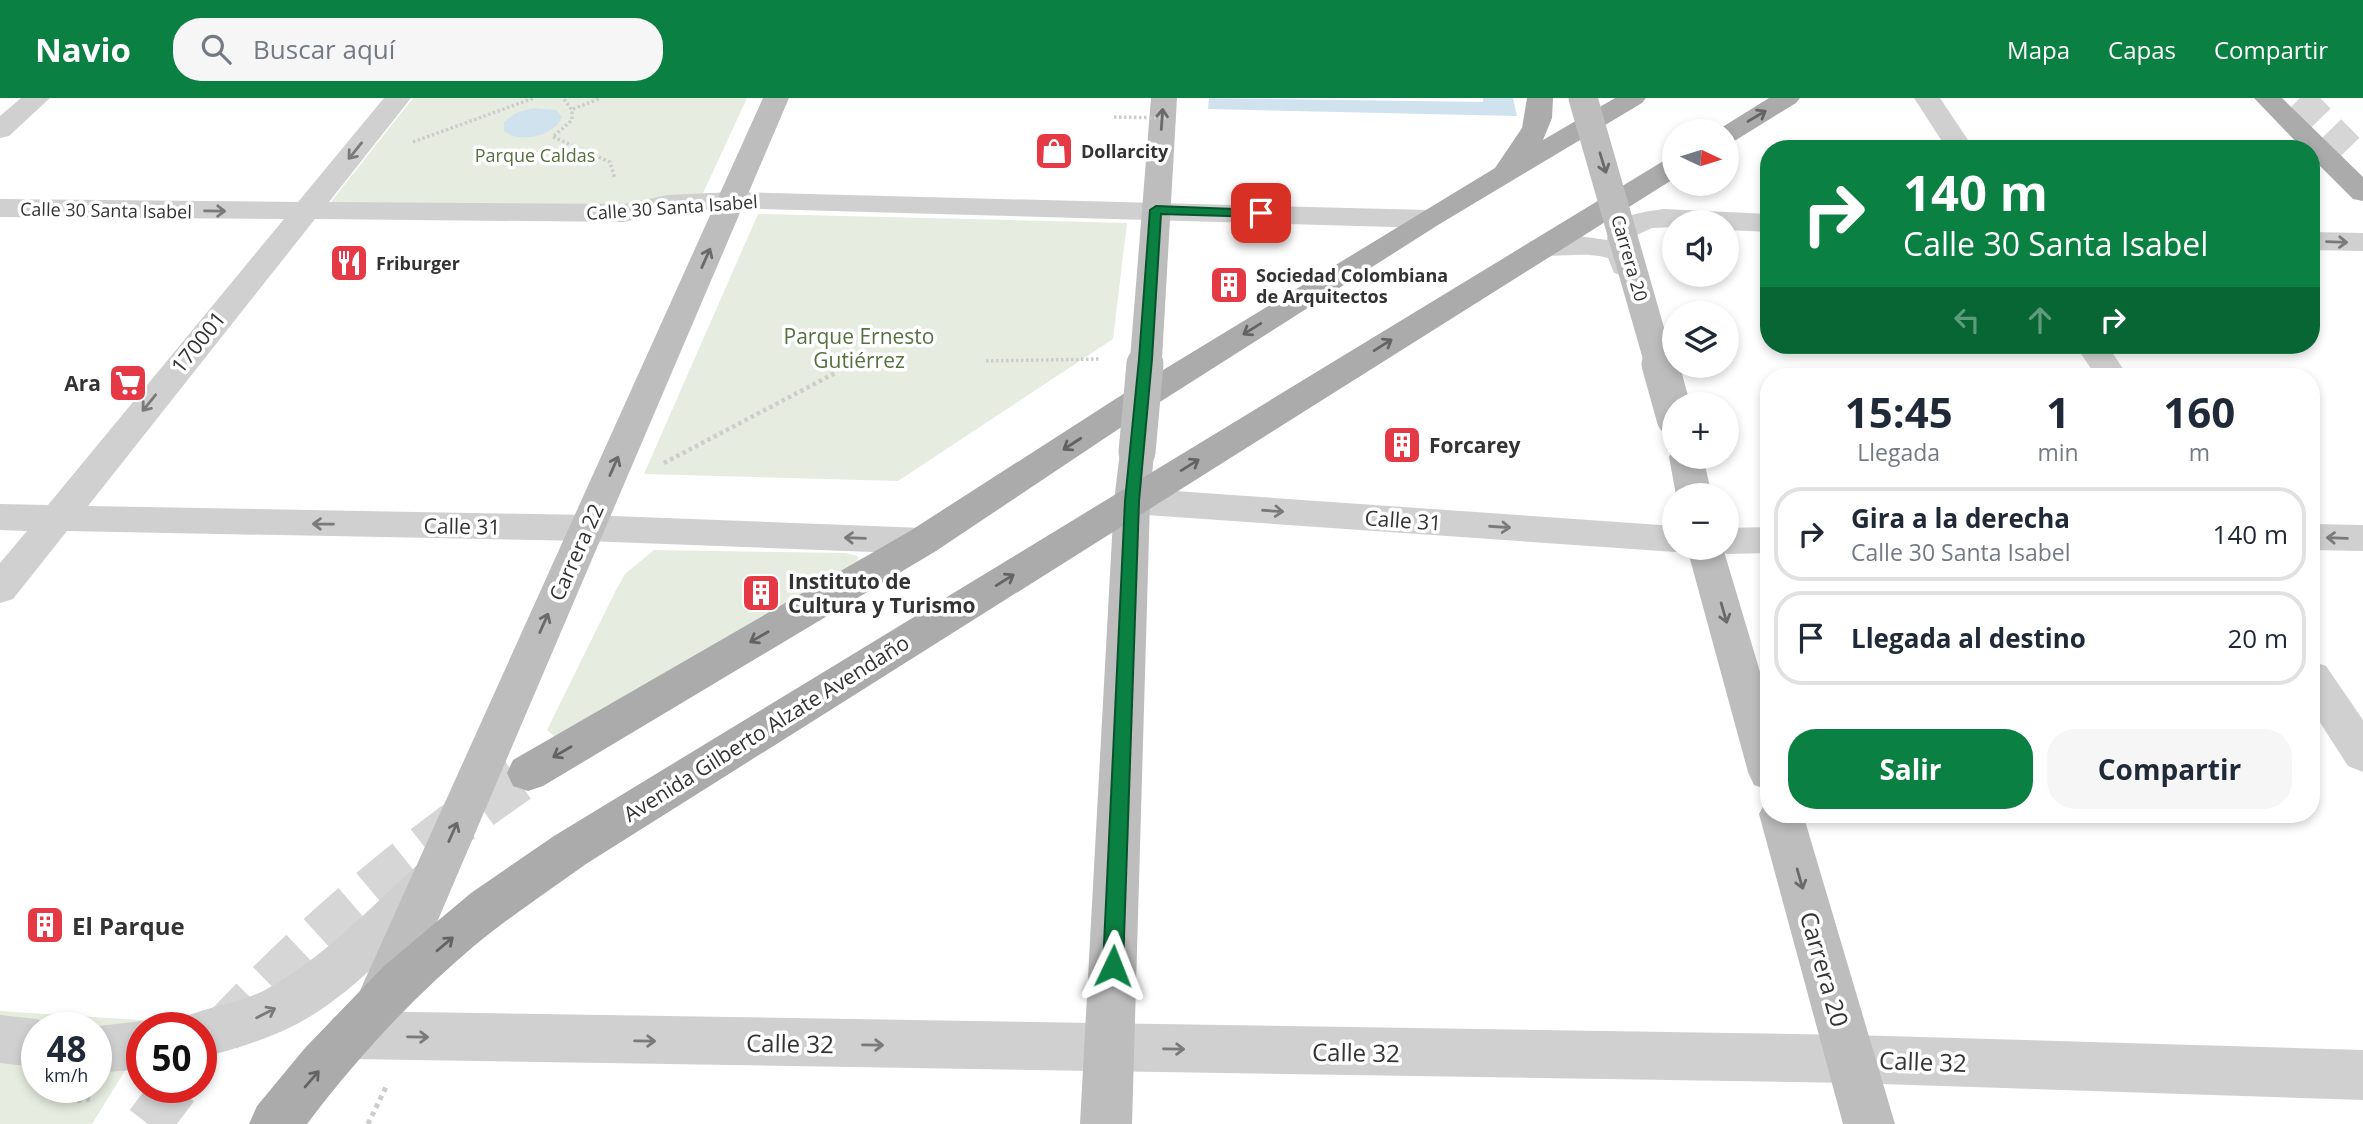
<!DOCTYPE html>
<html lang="es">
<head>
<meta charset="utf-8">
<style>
  body { margin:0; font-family:"Open Sans",sans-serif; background:#f6f6f7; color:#1f2937; height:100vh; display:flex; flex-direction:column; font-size:26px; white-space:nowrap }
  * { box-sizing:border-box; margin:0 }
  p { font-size:23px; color:#747a83 }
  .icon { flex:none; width:38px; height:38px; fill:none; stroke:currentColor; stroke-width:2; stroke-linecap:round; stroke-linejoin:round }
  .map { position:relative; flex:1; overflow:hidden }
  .panel { position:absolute; left:1760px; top:270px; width:560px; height:455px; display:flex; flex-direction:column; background:#fff; border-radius:28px; box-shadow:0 4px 10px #0003 }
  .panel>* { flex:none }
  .banner { position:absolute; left:1760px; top:42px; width:560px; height:214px; border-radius:28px; box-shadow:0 4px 10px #0003; background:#0b8043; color:#fff; overflow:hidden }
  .needle { width:46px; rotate:94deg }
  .buttons { position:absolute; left:1662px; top:21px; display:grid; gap:14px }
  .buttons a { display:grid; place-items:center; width:77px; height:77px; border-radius:50%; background:#fff; box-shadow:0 4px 10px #0003; font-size:35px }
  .speed { position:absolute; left:21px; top:914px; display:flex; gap:14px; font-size:35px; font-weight:700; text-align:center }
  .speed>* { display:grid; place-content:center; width:91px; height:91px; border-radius:50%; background:#fff; box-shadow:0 4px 10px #0003; line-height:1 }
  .speed small { font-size:18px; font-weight:400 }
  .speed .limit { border:10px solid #d22; background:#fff; color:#111 }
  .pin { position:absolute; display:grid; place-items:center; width:60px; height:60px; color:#fff; margin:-30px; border-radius:14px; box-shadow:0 4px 10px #0006 }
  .me { position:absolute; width:77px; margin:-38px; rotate:2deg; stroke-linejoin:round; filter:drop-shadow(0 0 5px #0008) }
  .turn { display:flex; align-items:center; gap:24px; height:147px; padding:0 28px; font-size:32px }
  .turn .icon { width:91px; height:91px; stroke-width:2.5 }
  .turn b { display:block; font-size:49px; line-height:60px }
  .lanes { display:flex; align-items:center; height:66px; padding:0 28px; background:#0003; justify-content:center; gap:35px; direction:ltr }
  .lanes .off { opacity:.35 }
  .eta { display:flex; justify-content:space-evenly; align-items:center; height:119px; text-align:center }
  .eta b { font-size:42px; font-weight:700; line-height:49px }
  .action { display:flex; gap:14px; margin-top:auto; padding:14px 28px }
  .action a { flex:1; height:80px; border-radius:28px; background:#0b8043; color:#fff; font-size:28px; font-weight:700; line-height:80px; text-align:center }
  .action a+a { background:#f6f6f7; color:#1f2937 }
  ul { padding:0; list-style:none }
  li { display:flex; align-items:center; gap:21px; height:94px; margin:0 14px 10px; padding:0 14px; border:4px solid #e0e1e3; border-radius:28px }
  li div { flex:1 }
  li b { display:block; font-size:26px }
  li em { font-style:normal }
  header { display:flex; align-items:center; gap:42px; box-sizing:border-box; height:98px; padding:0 35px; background:#0b8043; color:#fff }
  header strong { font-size:33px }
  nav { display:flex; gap:38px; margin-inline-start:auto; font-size:24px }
  .search { width:490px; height:63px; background:#f6f6f7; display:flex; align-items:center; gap:18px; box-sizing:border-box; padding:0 24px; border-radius:28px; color:#747a83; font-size:26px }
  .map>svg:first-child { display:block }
  .green { fill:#e6ecdf; fill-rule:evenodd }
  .water { fill:#cfe2ee }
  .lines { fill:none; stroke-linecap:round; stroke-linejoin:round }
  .primary-tunnel-far1 { stroke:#d6d6d6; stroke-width:29; stroke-dasharray:29 15; stroke-linecap:butt }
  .primary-tunnel { stroke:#d6d6d6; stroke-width:46; stroke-dasharray:46 23; stroke-linecap:butt }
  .path-far2 { stroke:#cdcdcd; stroke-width:3.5; stroke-dasharray:2.5 2.5; stroke-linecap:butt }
  .path-far1 { stroke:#cdcdcd; stroke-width:4.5; stroke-dasharray:3.5 3.5; stroke-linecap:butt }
  .path { stroke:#cdcdcd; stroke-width:5; stroke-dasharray:4.5 4.5; stroke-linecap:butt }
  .street { fill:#d0d0d0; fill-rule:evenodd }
  .secondary { fill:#bdbdbd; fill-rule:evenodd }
  .primary { fill:#ababab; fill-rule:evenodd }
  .path-bridge { stroke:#cdcdcd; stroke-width:3.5; stroke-dasharray:2.5 2.5; stroke-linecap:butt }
  .secondary-bridge-far1 { stroke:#bdbdbd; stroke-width:29 }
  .secondary-bridge { stroke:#bdbdbd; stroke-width:37 }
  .oneway { stroke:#636363 }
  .oneway2 { stroke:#6a6a6a }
  .oneway3 { stroke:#7a7a7a }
  .route { fill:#0b8043; stroke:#07532c; stroke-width:2 }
  .labels { text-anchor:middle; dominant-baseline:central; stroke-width:7; stroke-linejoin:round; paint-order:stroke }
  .far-poi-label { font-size:18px; font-weight:bold; fill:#333; stroke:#fff; text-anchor:start }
  .far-park-label { font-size:18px; fill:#56703f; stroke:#fff }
  .far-street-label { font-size:18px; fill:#333; stroke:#fff }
  .park-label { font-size:21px; fill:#56703f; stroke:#fff }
  .street-label { font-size:21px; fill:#333; stroke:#fff }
  .poi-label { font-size:21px; font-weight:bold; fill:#333; stroke:#fff; text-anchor:start }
  .near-poi-label { font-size:24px; font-weight:bold; fill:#333; stroke:#fff; text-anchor:start }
  .near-street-label { font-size:24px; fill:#333; stroke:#fff }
</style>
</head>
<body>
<header>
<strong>Navio</strong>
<div class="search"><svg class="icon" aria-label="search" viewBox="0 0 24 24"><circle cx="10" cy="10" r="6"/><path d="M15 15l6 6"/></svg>Buscar aquí</div>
<nav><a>Mapa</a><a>Capas</a><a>Compartir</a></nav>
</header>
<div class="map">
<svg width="2363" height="1026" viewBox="0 0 2363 1026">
  <rect width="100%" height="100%" fill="#fff"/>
  <g class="green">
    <path d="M 413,0 L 747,0 L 698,106 L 323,114 Z"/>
    <path d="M 758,116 L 1127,125 L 1113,241 L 898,383 L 644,376 Z"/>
    <path d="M 654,452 L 845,455 L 858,458 L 859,468 L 570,637 L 554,638 L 547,632 L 616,492 L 625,476 Z"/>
    <path d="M 0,913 L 155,923 L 151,929 L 142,929 L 142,945 L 92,1026 L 0,1026 ZM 37,929 L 96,929 L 96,989 L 37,989 Z"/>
  </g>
  <g class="water">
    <path d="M 1209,0 L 1483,4 L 1483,0 L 1513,0 L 1517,18 L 1208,11 Z"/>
    <path d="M 533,10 L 556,12 L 562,19 C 554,38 520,46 504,33 L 504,24 L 516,15 Z"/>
  </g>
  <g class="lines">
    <path class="primary-tunnel-far1" d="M 2300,0 L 2349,50"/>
    <g class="primary-tunnel">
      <path d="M 221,935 C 314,835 415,751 528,675"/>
      <path d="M 148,1026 L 176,989"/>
    </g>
    <g class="path-far2">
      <path d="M 573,11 L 601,0"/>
      <path d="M 554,38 L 572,22 L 572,12 L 563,0"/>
      <path d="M 553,39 L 610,64 L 615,81"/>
      <path d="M 413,44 L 534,0"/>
      <path d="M 986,263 L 1100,261"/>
    </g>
    <path class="path-far1" d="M 664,365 L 837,274"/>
    <g class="path">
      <path d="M 161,992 L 188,989"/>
      <path d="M 77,1003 L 90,1001"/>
      <path d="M 368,1026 L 386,989"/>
    </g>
    <g class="street">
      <path d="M 21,0 L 50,0 L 9,38 L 0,40 L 0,18 Z"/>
      <path d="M 384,0 L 411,0 L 329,104 L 624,106 L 668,97 L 731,94 L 1428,112 L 1438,115 L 1442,121 L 1438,127 L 1428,130 L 731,110 L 668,114 L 624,124 L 315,121 L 88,408 L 586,417 L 923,430 L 936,433 L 941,443 L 936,453 L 923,456 L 586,443 L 67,433 L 13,501 L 0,505 L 0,465 L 27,433 L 0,432 L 0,406 L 48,407 L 284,121 L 0,119 L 0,101 L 298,104 Z"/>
      <path d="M 1914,0 L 1940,0 L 1974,51 L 1947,51 Z"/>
      <path d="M 1664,111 L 1769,116 L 1769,134 L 1727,132 L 1727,124 L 1675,124 L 1675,129 L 1652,130 L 1637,137 L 1640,169 L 1636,175 L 1625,178 L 1614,175 L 1608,160 C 1582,152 1556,162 1531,155 L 1526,149 L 1531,143 L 1572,137 L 1607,142 C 1608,117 1644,114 1664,111 Z"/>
      <path d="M 2312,134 L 2363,135 L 2363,153 L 2312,152 Z"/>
      <path d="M 2075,247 L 2107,247 L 2128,278 L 2096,278 Z"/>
      <path d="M 1132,390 L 1675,428 L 1675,450 L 1688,450 L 1675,454 L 1132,416 L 1119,412 L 1114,403 L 1119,394 Z"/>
      <path d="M 2312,426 L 2363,427 L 2363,453 L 2312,452 Z"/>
      <path d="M 1769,429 L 1769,455 L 1727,456 L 1712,450 L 1727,450 L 1727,430 Z"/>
      <path d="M 2312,563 L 2326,568 L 2363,622 L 2363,674 L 2348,668 L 2312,612 Z"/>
      <path d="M 431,763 L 447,769 L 454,783 L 447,797 C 400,842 355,895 297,926 C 266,942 235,951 201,960 L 201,929 L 179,929 L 184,919 C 210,908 240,905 265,892 C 322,861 368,812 415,769 Z"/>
      <path d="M 350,913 L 1851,937 L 2363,952 L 2363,1002 L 1851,985 L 350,961 L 333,954 L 325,937 L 333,920 Z"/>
      <path d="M 0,917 L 37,921 L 54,928 L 37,929 L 37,969 L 0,965 Z"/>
      <path d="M 142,923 L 158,929 L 142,929 L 142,971 L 96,975 L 96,929 L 90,929 Z"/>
    </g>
    <g class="secondary">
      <path d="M 763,0 L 789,0 L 397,918 L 380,925 L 363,918 L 356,902 L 363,886 Z"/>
      <path d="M 1151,0 L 1177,0 L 1162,261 L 1157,268 L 1146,271 L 1135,268 L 1130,261 Z"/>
      <path d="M 1137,342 L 1149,346 L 1154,354 L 1150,403 L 1132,1026 L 1080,1026 L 1114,403 L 1120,354 L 1125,346 Z"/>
      <path d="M 1675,350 L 1675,359 L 1703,359 L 1712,397 L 1676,397 L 1669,359 Z"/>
      <path d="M 1687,450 L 1723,450 L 1769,604 L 1769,692 L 1754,687 L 1748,674 Z"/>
      <path d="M 1769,701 L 1769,716 L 1803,716 L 1895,1026 L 1843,1026 L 1759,716 L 1766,703 Z"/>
    </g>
    <g class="primary">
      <path d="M 1527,0 L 1553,0 L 1552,20 L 1543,42 L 1615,0 L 1646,0 L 1642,5 L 1438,127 L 1141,316 L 936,453 L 543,688 L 528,693 L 513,688 L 507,675 L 513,662 L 910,433 L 1117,300 L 1495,70 L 1522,30 Z"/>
      <path d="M 1769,0 L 1800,0 L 1796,5 L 1736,42 L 1727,44 L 1727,33 L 1716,33 Z"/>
      <path d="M 2254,0 L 2282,0 L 2363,79 L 2363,103 L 2353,101 L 2312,60 L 2312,51 L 2303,51 Z"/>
      <path d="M 1675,60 L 1675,80 L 586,766 C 549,793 510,818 474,848 C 412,900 356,961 307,1026 L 249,1026 L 257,1008 L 305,950 L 384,868 L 471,795 L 554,738 L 1665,62 Z"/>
    </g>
    <path class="path-bridge" d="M 1114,19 L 1169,20"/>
    <g class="secondary-bridge-far1">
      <path d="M 1583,0 L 1660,268"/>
      <path d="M 1145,268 L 1146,261"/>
    </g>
    <g class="secondary-bridge">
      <path d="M 1660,266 L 1675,320"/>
      <path d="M 1137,354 L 1145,266"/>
    </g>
  </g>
  <defs><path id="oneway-shaft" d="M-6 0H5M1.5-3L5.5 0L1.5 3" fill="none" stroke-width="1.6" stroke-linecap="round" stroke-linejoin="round" transform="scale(1.75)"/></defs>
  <g class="oneway">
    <use href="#oneway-shaft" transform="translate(1757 18) rotate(-31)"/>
    <use href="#oneway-shaft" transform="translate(1252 231) rotate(148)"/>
    <use href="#oneway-shaft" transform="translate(1383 247) rotate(-32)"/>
    <use href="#oneway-shaft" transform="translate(1072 346) rotate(147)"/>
    <use href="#oneway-shaft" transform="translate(1190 367) rotate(-32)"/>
    <use href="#oneway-shaft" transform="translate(1005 482) rotate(-32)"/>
    <use href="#oneway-shaft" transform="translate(759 539) rotate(150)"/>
    <use href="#oneway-shaft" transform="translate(562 654) rotate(150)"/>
    <use href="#oneway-shaft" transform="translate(445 846) rotate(-40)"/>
    <use href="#oneway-shaft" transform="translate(312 981) rotate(-49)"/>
  </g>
  <g class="oneway2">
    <use href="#oneway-shaft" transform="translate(1162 21) rotate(-86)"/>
    <use href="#oneway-shaft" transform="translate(1603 65) rotate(73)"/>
    <use href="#oneway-shaft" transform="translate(706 160) rotate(-66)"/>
    <use href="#oneway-shaft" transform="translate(614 368) rotate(-66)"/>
    <use href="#oneway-shaft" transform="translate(1724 515) rotate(74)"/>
    <use href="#oneway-shaft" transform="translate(544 525) rotate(-66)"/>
    <use href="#oneway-shaft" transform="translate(453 734) rotate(-66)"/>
    <use href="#oneway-shaft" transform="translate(1800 781) rotate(74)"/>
  </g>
  <g class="oneway3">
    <use href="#oneway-shaft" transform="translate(355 53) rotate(129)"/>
    <use href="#oneway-shaft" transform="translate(215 113) rotate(1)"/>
    <use href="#oneway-shaft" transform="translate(2337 144) rotate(2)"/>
    <use href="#oneway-shaft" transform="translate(149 305) rotate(129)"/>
    <use href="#oneway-shaft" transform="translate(1273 413) rotate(4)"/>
    <use href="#oneway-shaft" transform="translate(323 426) rotate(-179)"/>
    <use href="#oneway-shaft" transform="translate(1500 429) rotate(4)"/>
    <use href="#oneway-shaft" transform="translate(855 440) rotate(-178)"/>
    <use href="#oneway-shaft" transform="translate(2337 440) rotate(-178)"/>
    <use href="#oneway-shaft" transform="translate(266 915) rotate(-27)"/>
    <use href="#oneway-shaft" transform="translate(418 939) rotate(1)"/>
    <use href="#oneway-shaft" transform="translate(645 943) rotate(1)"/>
    <use href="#oneway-shaft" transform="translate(873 947) rotate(1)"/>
    <use href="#oneway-shaft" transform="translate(1174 951) rotate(1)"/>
  </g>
  <path class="route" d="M 1156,108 L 1261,112 L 1267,115 L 1261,119 L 1161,116 L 1152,261 L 1139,403 L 1123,868 L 1120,875 L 1113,878 L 1106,875 L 1103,868 L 1125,403 L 1139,261 L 1150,112 Z"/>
  <defs>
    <symbol id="shop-square" viewBox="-11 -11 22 22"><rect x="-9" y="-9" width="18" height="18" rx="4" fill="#e63946" stroke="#fff"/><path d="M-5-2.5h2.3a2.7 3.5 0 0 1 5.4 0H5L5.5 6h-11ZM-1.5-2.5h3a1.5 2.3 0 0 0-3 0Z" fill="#fff"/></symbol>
    <symbol id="restaurant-square" viewBox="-11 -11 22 22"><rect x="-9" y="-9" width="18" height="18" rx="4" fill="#e63946" stroke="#fff"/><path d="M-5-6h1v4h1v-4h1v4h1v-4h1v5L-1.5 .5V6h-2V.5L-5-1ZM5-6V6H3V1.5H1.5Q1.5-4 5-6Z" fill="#fff"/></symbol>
    <symbol id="building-square" viewBox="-11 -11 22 22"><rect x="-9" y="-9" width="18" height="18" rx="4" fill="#e63946" stroke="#fff"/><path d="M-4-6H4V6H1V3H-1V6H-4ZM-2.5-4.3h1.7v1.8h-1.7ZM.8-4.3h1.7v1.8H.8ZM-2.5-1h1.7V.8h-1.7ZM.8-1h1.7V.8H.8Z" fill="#fff"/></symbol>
    <symbol id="supermarket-square" viewBox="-11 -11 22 22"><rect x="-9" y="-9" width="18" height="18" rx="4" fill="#e63946" stroke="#fff"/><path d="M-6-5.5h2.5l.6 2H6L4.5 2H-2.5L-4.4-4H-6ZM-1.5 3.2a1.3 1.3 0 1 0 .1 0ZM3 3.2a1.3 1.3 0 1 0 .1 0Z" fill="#fff"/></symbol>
  </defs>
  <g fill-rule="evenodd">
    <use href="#shop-square" x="1032" y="31" width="44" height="44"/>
    <use href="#restaurant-square" x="327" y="143" width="44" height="44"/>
    <use href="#building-square" x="1207" y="165" width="44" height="44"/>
    <use href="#supermarket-square" x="106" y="263" width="44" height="44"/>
    <use href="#building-square" x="1380" y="325" width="44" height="44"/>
    <use href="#building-square" x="739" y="473" width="44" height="44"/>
    <use href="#building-square" x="23" y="805" width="44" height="44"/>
  </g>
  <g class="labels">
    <g class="far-poi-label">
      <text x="1081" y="53">Dollarcity</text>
      <text x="376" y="165">Friburger</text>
      <text x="1256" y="177">Sociedad Colombiana<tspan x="1256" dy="21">de Arquitectos</tspan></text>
    </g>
    <g class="far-park-label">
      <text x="535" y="57">Parque Caldas</text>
    </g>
    <g class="far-street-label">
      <text transform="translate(672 109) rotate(-4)">Calle 30 Santa Isabel</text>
      <text transform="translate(106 112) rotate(1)">Calle 30 Santa Isabel</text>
      <text transform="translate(1630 160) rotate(74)">Carrera 20</text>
    </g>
    <g class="park-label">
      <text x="859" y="238">Parque Ernesto<tspan x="859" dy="24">Gutiérrez</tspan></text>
    </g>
    <g class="street-label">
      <text transform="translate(198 244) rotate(-51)">170001</text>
      <text transform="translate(1403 422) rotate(4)">Calle 31</text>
      <text transform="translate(462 428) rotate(1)">Calle 31</text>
      <text transform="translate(576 454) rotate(-66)">Carrera 22</text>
      <text transform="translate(766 630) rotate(-32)">Avenida Gilberto Alzate Avendaño</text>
    </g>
    <g class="poi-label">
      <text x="101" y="285" text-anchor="end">Ara</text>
      <text x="1429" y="347">Forcarey</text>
      <text x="788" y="483">Instituto de<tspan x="788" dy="24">Cultura y Turismo</tspan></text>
    </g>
    <g class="near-poi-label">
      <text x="72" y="827">El Parque</text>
    </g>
    <g class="near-street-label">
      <text transform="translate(1825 871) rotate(74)">Carrera 20</text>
      <text transform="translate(790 945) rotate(1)">Calle 32</text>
      <text transform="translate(1356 954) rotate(1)">Calle 32</text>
      <text transform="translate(1923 963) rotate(2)">Calle 32</text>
    </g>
  </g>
</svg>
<div class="buttons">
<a><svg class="needle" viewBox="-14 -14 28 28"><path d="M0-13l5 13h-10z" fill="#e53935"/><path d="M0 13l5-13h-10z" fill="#747a83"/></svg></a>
<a><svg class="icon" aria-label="sound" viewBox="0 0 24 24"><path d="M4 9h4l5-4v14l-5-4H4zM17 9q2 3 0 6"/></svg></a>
<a><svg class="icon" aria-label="layers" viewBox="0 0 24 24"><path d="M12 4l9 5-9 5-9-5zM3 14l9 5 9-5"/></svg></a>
<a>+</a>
<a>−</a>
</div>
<div class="speed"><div>48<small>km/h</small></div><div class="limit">50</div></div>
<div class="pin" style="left:1261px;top:115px;background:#d93025"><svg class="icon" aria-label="arrive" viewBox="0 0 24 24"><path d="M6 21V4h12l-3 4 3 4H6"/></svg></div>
<svg class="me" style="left:1113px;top:868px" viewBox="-20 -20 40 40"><path d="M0-17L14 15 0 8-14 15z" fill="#0b8043" stroke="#fff" stroke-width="4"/></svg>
<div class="banner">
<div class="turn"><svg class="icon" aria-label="right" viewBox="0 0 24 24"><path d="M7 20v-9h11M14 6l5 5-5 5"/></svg><div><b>140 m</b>Calle 30 Santa Isabel</div></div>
<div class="lanes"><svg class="icon off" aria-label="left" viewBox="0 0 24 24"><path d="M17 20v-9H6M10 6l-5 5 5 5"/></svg><svg class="icon off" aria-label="ahead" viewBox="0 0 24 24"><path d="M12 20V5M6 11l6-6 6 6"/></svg><svg class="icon" aria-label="right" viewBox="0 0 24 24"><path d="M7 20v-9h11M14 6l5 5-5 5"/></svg></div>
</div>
<section class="panel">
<div class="eta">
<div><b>15:45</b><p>Llegada</p></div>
<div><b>1</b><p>min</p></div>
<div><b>160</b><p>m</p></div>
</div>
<ul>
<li><svg class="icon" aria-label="right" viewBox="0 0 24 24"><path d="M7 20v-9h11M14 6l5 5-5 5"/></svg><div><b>Gira a la derecha</b><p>Calle 30 Santa Isabel</p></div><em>140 m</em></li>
<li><svg class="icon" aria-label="arrive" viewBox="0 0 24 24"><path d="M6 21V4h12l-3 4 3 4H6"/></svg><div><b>Llegada al destino</b></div><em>20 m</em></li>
</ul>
<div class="action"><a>Salir</a><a>Compartir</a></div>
</section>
</div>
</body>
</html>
